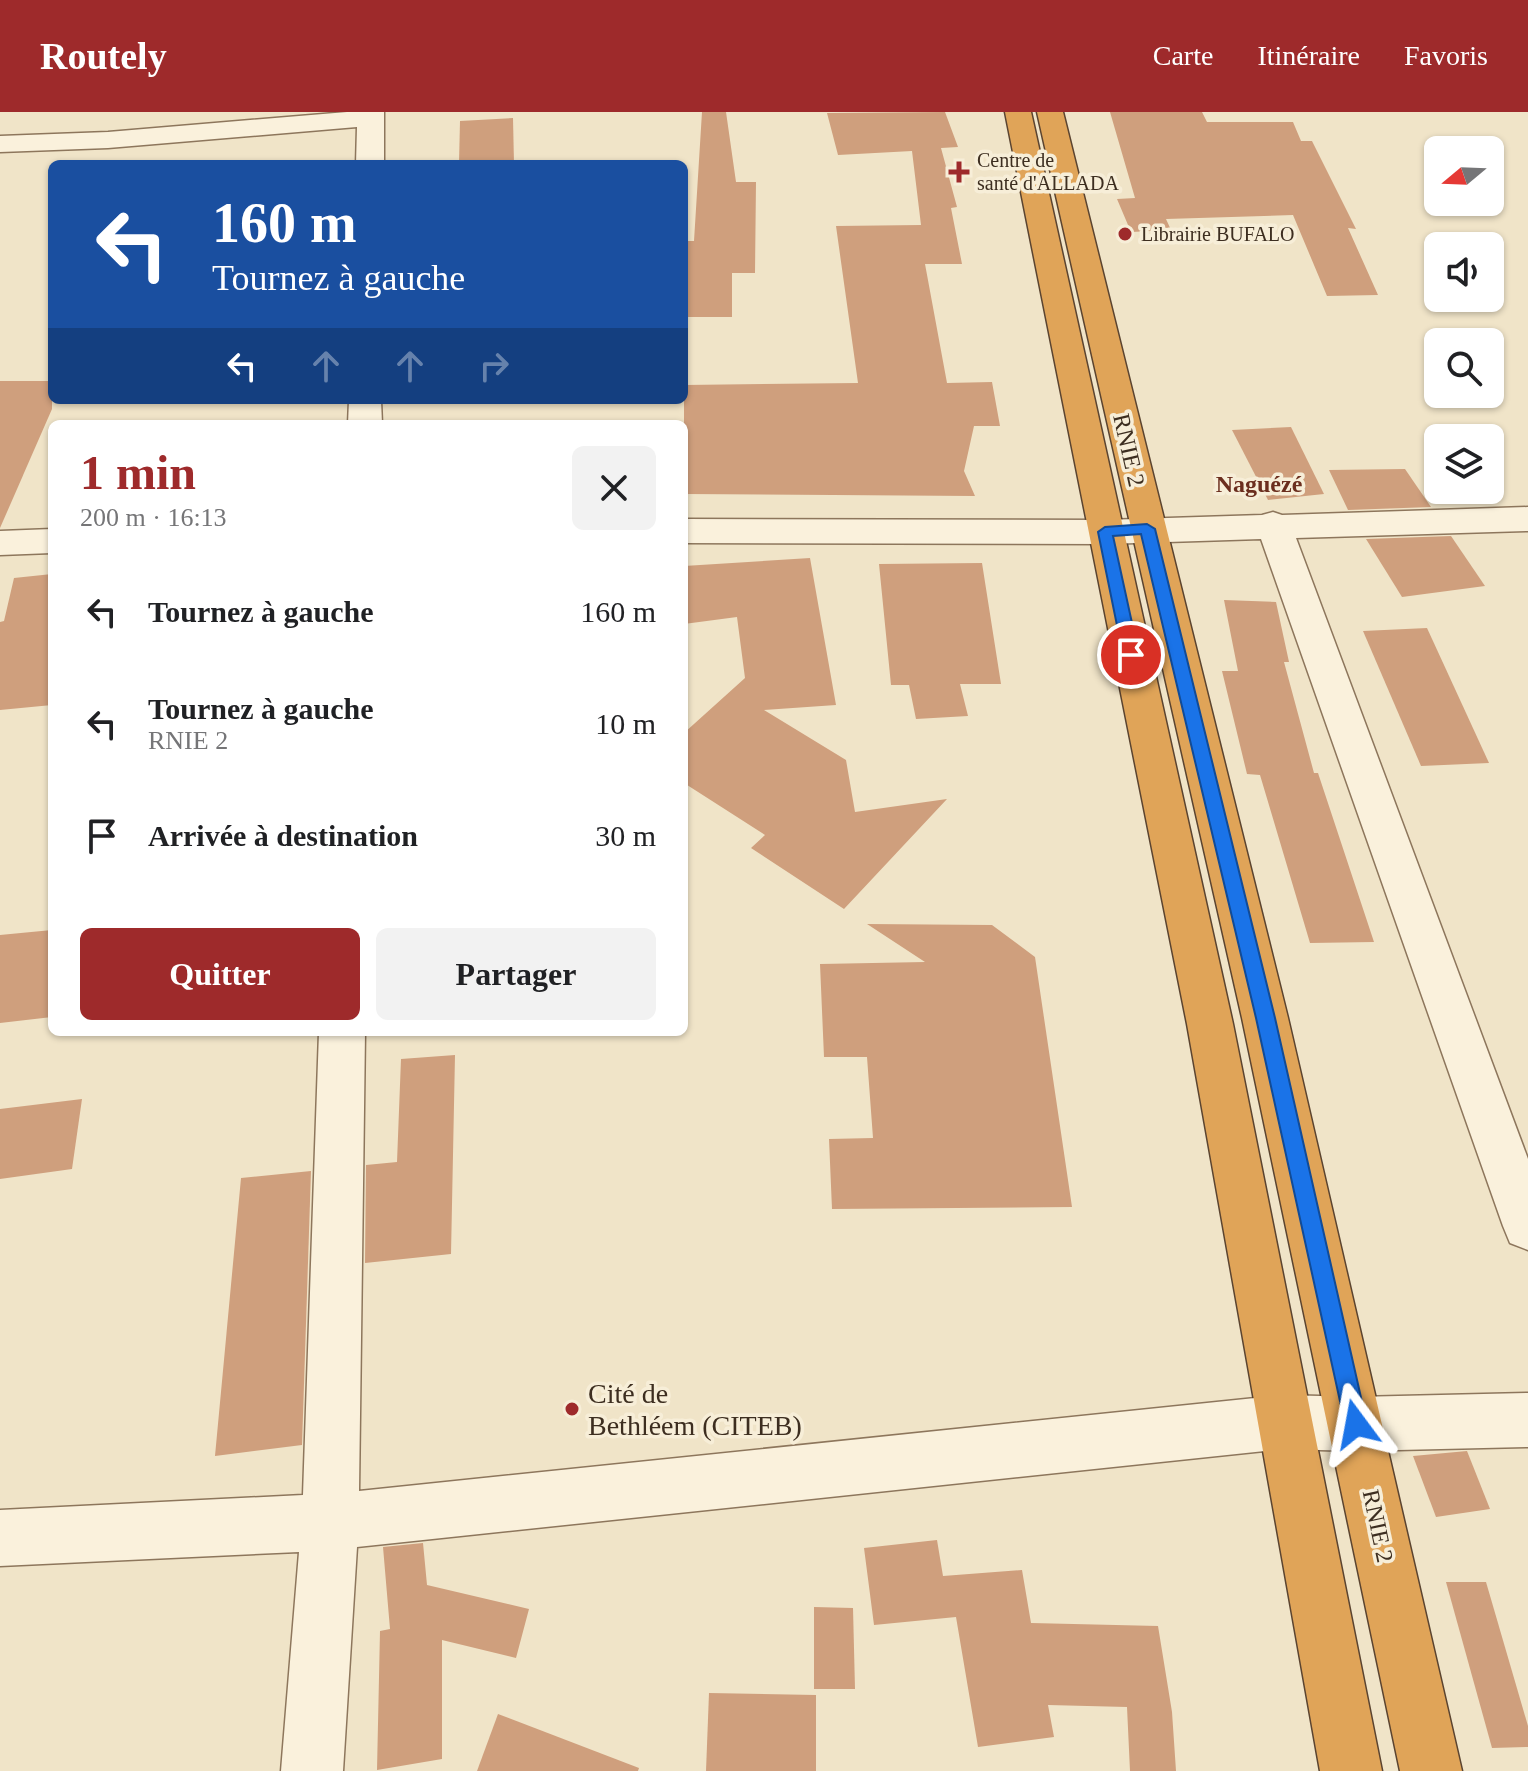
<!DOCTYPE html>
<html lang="fr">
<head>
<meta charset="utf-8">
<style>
  body { margin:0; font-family:Georgia,serif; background:#f2f2f2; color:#202124; height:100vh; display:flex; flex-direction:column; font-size:30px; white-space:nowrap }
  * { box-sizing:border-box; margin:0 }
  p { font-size:26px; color:#757577 }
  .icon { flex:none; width:44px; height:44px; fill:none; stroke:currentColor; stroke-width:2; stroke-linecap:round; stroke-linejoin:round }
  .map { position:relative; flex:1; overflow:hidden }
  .details { position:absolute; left:48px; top:308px; width:640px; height:616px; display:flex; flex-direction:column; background:#fff; border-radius:12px; box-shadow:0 2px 6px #0004 }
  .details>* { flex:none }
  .top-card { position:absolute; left:48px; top:48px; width:640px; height:244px; border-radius:12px; box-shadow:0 2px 6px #0004; background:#1a4fa0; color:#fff; overflow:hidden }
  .needle { width:52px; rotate:251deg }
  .fabs { position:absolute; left:1424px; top:24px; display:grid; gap:16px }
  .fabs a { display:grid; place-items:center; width:80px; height:80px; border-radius:12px; background:#fff; box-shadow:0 2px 6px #0004; font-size:40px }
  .pin { position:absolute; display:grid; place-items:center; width:68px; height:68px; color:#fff; margin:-34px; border:4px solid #fff; border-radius:50%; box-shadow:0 2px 8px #0007 }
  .me { position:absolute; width:88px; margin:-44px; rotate:347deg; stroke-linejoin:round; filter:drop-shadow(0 0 6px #0008) }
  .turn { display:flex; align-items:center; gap:28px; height:168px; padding:0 32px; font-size:36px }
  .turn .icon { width:104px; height:104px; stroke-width:2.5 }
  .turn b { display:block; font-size:56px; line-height:68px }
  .lanes { display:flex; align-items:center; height:76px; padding:0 32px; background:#0003; justify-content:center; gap:40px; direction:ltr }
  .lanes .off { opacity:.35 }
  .round { display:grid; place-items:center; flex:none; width:84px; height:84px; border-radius:12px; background:#f2f2f2 }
  .head { display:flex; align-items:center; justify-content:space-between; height:136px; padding:0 32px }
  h1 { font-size:48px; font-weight:800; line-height:60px; color:#9e2a2b }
  .primary-button { display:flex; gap:16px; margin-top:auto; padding:16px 32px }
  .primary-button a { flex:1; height:92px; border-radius:12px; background:#9e2a2b; color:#fff; font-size:32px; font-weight:800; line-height:92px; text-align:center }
  .primary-button a+a { background:#f2f2f2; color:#202124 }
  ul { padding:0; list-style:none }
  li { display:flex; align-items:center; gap:24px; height:112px; padding:0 32px }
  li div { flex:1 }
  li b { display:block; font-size:30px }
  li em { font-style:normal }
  header { display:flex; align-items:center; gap:48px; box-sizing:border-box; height:112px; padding:0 40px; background:#9e2a2b; color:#fff }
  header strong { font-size:38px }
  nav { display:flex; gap:44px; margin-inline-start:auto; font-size:28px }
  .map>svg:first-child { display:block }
  .building { fill:#cf9f7d }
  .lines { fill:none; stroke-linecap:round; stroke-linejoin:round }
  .minor-casing { stroke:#8d765c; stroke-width:3 }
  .highway-casing { stroke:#5b4430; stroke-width:3 }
  .minor { fill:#faf1dc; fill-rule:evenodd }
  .highway { fill:#e0a458; fill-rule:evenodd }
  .route { fill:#1a73e8; stroke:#114b97; stroke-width:2 }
  .poi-dot { fill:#9e2a2b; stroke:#f7eed8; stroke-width:3 }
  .labels { text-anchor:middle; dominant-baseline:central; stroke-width:7; stroke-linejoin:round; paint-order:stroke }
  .far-poi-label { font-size:20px; fill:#3d2e20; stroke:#f7eed8; text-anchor:start }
  .street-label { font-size:24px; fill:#3d2e20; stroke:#f7eed8 }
  .far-quarter-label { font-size:24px; font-weight:bold; fill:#6b2e1e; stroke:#f7eed8 }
  .near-poi-label { font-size:28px; fill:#3d2e20; stroke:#f7eed8; text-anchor:start }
</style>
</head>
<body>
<header>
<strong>Routely</strong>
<nav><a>Carte</a><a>Itinéraire</a><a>Favoris</a></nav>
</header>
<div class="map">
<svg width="1528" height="1659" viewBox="0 0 1528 1659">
  <rect width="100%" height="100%" fill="#f0e4c8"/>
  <g class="building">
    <path d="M 702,0 L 726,0 L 736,70 L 756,70 L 755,161 L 732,161 L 732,205 L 684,205 L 684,129 L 694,129 Z"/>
    <path d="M 945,0 L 958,35 L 941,36 L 957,95 L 951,96 L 962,152 L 925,152 L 947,271 L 992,270 L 1000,314 L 974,314 L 964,359 L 975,384 L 684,382 L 684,273 L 858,271 L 836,114 L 921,113 L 912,39 L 838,43 L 827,1 Z"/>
    <path d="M 1110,0 L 1202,0 L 1207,10 L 1293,10 L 1301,29 L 1312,29 L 1356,117 L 1348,116 L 1378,183 L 1327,184 L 1293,103 L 1166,107 L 1171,118 L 1131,120 L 1117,87 L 1135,86 Z"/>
    <path d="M 513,6 L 514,52 L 459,52 L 460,9 Z"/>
    <path d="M 0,269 L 52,269 L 52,297 L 0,416 Z"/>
    <path d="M 1291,315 L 1324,382 L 1268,388 L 1232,318 Z"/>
    <path d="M 1405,357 L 1431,395 L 1348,398 L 1329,358 Z"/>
    <path d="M 1451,424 L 1485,474 L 1402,485 L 1366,427 Z"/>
    <path d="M 810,446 L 836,593 L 764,598 L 846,648 L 855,700 L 947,687 L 844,797 L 751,736 L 765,723 L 684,671 L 684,621 L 745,566 L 737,505 L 684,512 L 684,454 Z"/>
    <path d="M 982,451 L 1001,572 L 960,572 L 968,604 L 916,607 L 909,573 L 891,573 L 879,452 Z"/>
    <path d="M 52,462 L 52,593 L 0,598 L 0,510 L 4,509 L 14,466 Z"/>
    <path d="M 1224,488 L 1276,490 L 1289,550 L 1284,550 L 1314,661 L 1318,661 L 1374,830 L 1310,831 L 1260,663 L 1247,662 L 1222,559 L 1238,559 Z"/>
    <path d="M 1427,516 L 1489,651 L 1421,654 L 1363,519 Z"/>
    <path d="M 867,812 L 992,813 L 1035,845 L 1072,1095 L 832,1097 L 829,1027 L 873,1026 L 867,945 L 824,945 L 820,852 L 925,850 Z"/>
    <path d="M 52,818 L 52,905 L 0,911 L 0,823 Z"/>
    <path d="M 455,943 L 451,1142 L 365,1151 L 366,1053 L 397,1050 L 401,947 Z"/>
    <path d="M 82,987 L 72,1057 L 0,1067 L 0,997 Z"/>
    <path d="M 311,1059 L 302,1333 L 215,1344 L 241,1066 Z"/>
    <path d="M 1467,1339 L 1490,1397 L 1436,1405 L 1413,1344 Z"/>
    <path d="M 937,1428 L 943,1464 L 1022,1458 L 1031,1511 L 1158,1514 L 1172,1600 L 1176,1659 L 1130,1659 L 1127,1595 L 1048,1593 L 1054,1625 L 978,1635 L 956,1505 L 874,1513 L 864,1436 Z"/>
    <path d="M 423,1431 L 427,1473 L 529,1497 L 516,1546 L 442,1528 L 442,1647 L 377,1658 L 380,1519 L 390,1517 L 383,1435 Z"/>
    <path d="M 1446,1470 L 1486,1470 L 1528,1614 L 1528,1635 L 1492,1636 Z"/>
    <path d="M 814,1495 L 853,1496 L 855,1577 L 814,1577 Z"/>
    <path d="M 709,1581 L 816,1583 L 816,1659 L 706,1659 Z"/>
    <path d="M 498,1602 L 639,1656 L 638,1659 L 477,1659 Z"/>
  </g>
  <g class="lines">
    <defs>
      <g id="minor">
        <path d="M 347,0 L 384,0 L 384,52 L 356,52 L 357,15 L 108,36 L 0,40 L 0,24 L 108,20 Z"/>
        <path d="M 349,288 L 381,288 L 382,312 L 348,312 Z"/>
        <path d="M 1528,395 L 1528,419 L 1296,426 L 1528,1047 L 1528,1138 L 1510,1131 L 1503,1114 L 1261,427 L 1105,432 L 684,431 L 684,407 L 1105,408 L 1262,403 L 1273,400 L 1282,403 Z"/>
        <path d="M 52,417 L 52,441 L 0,443 L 0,419 Z"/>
        <path d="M 319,920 L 365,920 L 359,1379 L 1283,1283 L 1356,1285 L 1528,1281 L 1528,1335 L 1356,1339 L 1283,1337 L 357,1435 L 343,1659 L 281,1659 L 299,1440 L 0,1454 L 0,1398 L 303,1383 Z"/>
      </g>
      <g id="highway">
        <path d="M 1005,0 L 1031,0 L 1233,912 L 1382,1659 L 1320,1659 L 1187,912 Z"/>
        <path d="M 1037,0 L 1063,0 L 1288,906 L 1462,1659 L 1400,1659 L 1242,906 Z"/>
      </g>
    </defs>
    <use href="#minor" class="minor-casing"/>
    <use href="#highway" class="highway-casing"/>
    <use href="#minor" class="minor"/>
    <use href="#highway" class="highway"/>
  </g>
  <path class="route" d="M 1147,412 L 1155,417 L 1275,906 L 1367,1312 L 1364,1320 L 1356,1323 L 1348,1320 L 1345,1312 L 1256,906 L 1141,422 L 1113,424 L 1139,543 L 1131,548 L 1123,543 L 1098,420 L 1105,415 Z"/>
  <g class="poi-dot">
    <path d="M955 48h8v8h8v8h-8v8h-8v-8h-8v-8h8z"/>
    <circle cx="1125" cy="122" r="8"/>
    <circle cx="572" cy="1297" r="8"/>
  </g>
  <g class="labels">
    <g class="far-poi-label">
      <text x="977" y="48">Centre de<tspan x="977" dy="23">santé d'ALLADA</tspan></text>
      <text x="1141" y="122">Librairie BUFALO</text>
    </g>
    <g class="street-label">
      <text transform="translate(1129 338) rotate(77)">RNIE 2</text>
      <text transform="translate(1378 1414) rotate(78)">RNIE 2</text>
    </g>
    <g class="far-quarter-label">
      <text x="1259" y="372">Naguézé</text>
    </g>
    <g class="near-poi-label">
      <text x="588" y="1281">Cité de<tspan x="588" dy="32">Bethléem (CITEB)</tspan></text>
    </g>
  </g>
</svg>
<div class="fabs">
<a><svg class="needle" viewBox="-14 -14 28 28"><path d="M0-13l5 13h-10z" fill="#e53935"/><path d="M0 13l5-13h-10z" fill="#757577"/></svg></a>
<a><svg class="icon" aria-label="sound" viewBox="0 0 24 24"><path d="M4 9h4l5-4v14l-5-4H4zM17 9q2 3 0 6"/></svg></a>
<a><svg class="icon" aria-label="search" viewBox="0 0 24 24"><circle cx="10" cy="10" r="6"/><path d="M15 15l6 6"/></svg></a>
<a><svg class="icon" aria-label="layers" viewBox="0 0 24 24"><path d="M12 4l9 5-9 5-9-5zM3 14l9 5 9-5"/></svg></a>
</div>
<div class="pin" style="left:1131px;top:543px;background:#d93025"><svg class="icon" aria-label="arrive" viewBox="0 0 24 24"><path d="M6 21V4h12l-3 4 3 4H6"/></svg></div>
<svg class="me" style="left:1356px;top:1312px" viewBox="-20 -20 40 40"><path d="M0-17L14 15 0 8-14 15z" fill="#1a73e8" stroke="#fff" stroke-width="4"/></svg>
<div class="top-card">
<div class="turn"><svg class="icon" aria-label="left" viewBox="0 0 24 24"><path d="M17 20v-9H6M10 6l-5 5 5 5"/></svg><div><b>160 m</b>Tournez à gauche</div></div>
<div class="lanes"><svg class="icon" aria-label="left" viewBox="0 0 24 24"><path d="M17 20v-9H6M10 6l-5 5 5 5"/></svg><svg class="icon off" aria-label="ahead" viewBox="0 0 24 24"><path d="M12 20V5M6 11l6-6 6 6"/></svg><svg class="icon off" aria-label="ahead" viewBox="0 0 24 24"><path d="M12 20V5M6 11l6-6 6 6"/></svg><svg class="icon off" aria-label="right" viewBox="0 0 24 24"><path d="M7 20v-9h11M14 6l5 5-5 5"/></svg></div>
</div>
<section class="details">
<div class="head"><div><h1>1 min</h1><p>200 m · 16:13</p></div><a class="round"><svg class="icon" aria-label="close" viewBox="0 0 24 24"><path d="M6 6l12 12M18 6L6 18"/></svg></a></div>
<ul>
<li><svg class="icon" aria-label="left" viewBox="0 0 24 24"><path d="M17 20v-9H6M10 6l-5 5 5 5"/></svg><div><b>Tournez à gauche</b></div><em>160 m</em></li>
<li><svg class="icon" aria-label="left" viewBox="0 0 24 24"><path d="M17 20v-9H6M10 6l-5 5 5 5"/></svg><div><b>Tournez à gauche</b><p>RNIE 2</p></div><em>10 m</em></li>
<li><svg class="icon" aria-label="arrive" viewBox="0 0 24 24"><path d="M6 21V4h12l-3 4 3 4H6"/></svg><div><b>Arrivée à destination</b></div><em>30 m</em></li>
</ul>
<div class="primary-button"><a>Quitter</a><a>Partager</a></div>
</section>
</div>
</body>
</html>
